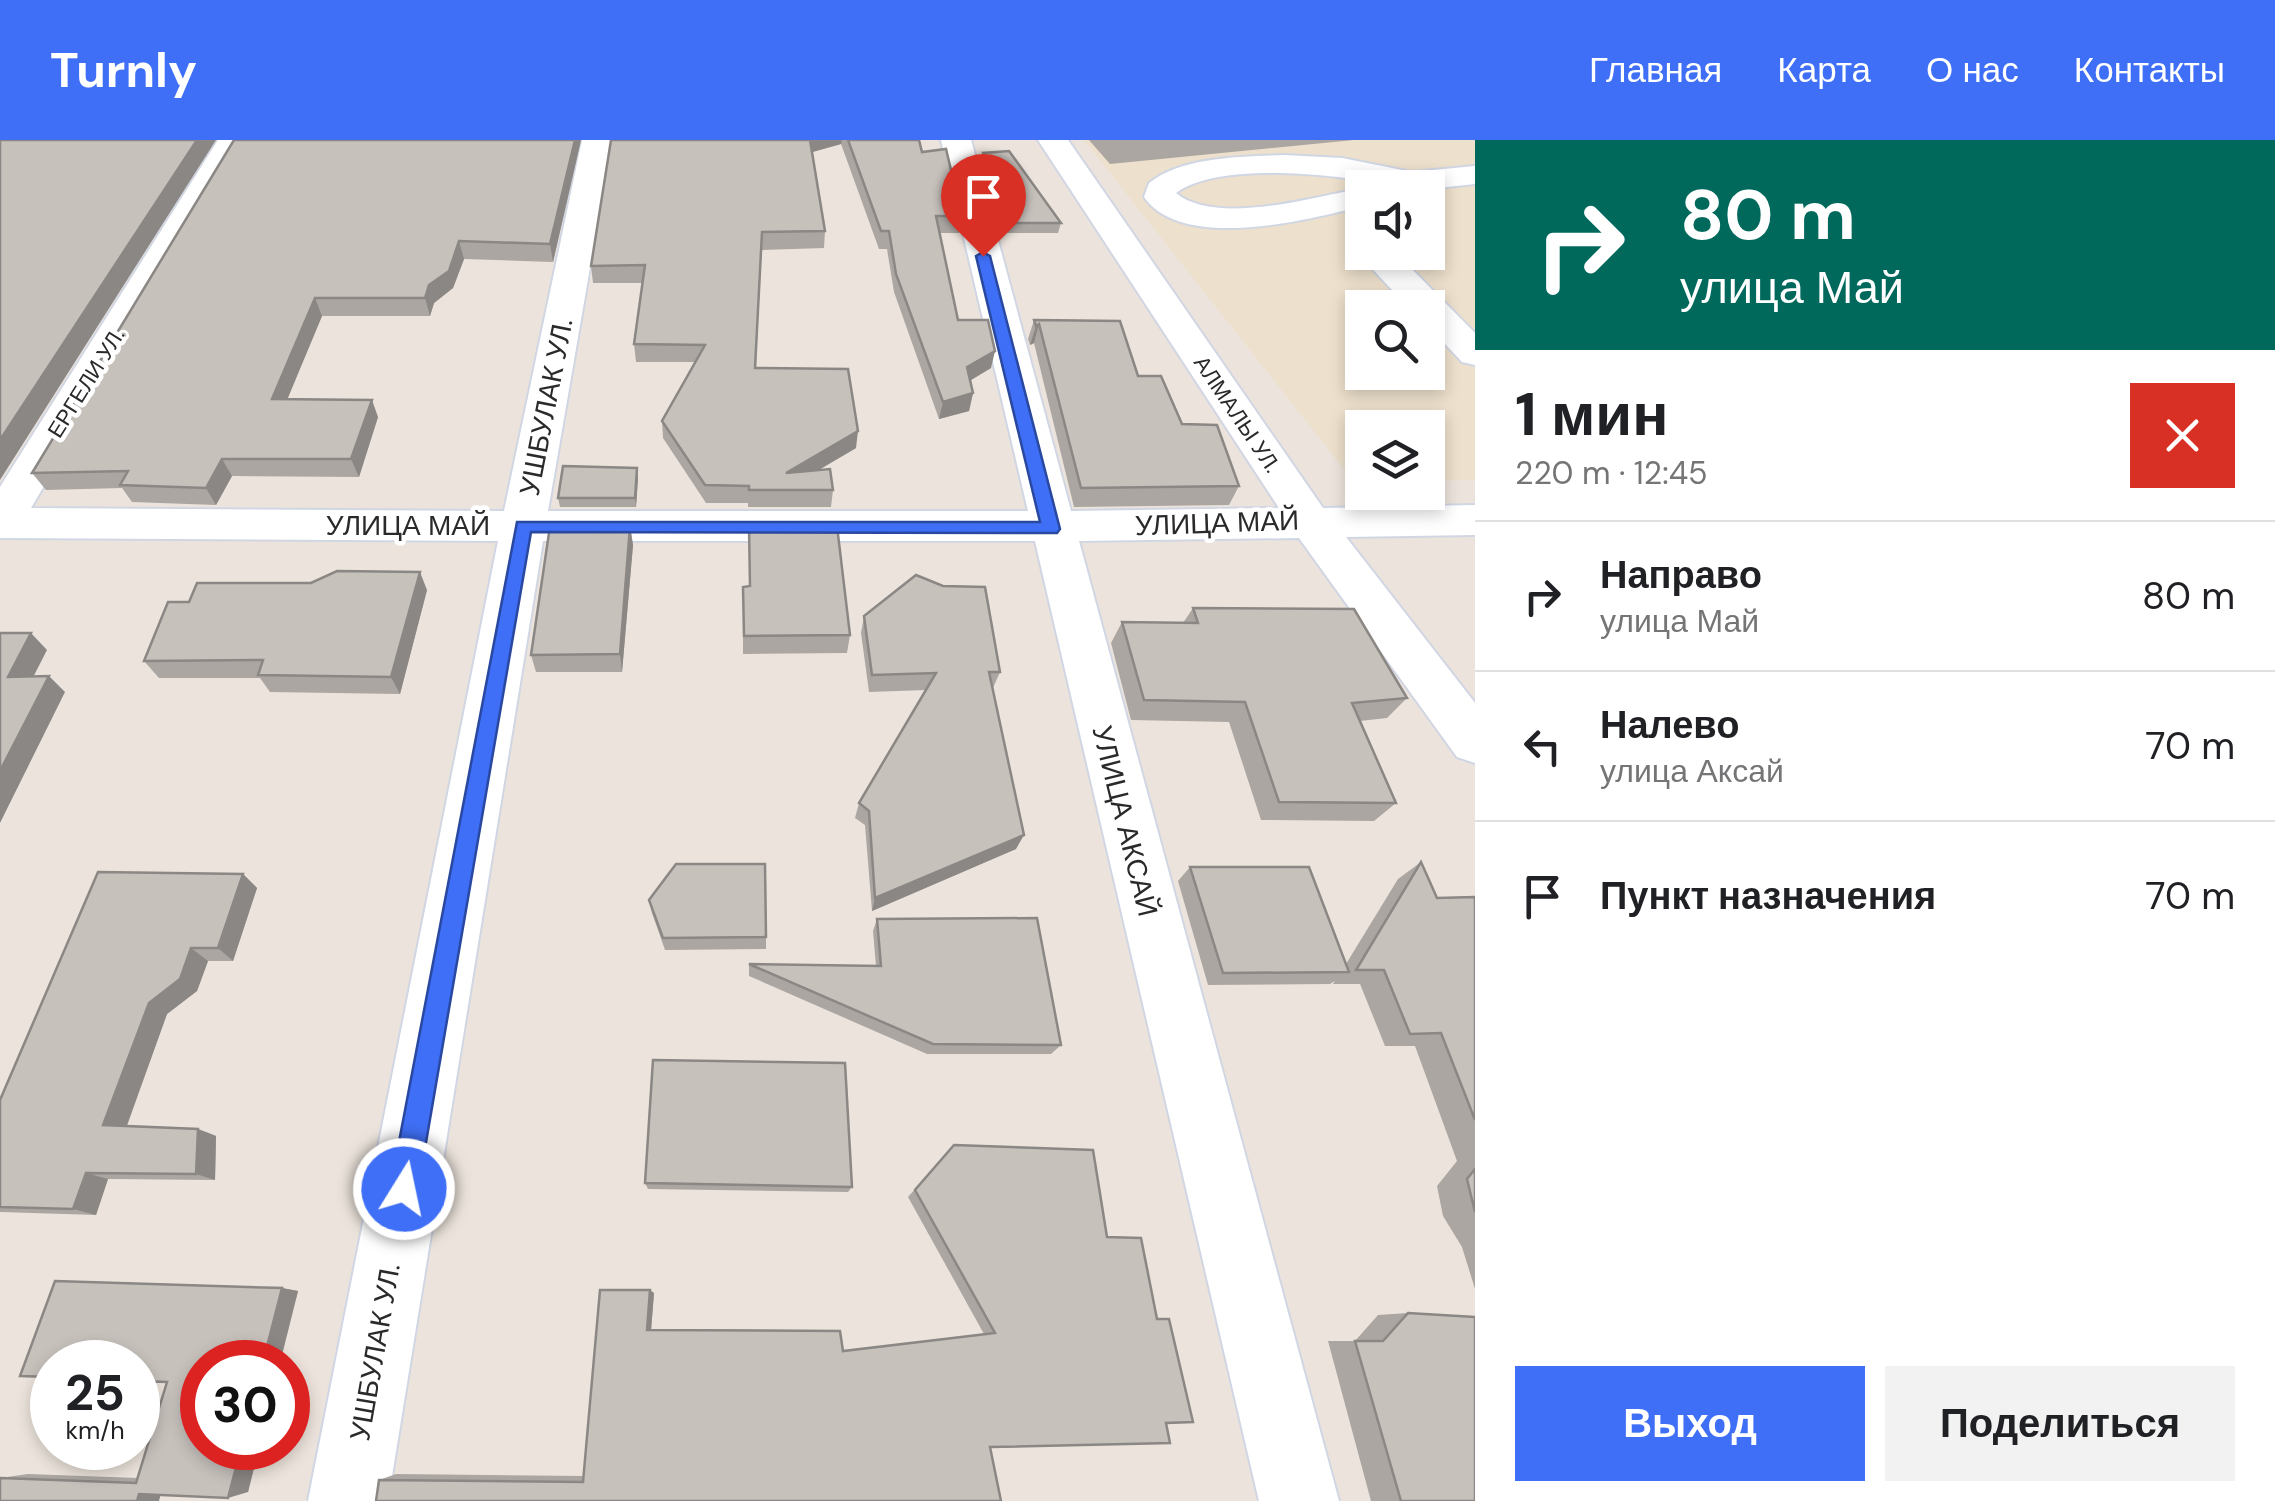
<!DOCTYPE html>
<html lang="ru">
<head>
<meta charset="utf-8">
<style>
  body { margin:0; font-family:"DM Sans",sans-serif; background:#f2f2f2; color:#202124; height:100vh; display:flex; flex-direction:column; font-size:38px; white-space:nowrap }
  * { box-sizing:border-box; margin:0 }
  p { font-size:32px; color:#757577 }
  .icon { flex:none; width:55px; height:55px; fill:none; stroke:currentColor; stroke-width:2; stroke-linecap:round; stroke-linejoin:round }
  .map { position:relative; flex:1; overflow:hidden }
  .details { display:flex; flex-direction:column; background:#fff; width:800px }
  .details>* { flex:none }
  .hud { background:#00695c; color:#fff; overflow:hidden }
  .tools { position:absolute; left:1345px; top:30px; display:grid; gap:20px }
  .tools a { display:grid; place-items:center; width:100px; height:100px; border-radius:0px; background:#fff; box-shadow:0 5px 15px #0003; font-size:50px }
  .speed { position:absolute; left:30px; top:1200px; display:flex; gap:20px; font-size:50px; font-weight:700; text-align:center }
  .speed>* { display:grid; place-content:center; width:130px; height:130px; border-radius:50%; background:#fff; box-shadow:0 5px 15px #0003; line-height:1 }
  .speed small { font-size:25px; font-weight:400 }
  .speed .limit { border:15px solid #d22; background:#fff; color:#111 }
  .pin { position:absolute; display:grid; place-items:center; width:85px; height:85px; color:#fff; margin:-102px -42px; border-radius:50% 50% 50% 0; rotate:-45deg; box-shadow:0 0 10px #0007 }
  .pin .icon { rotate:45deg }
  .me { position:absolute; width:110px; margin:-55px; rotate:10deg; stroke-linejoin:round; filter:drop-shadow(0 0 8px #0008) }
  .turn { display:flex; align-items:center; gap:35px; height:210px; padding:0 40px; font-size:45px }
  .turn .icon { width:130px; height:130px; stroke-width:2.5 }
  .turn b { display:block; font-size:70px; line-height:85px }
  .round { display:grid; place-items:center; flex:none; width:105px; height:105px; border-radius:0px; background:#f2f2f2 }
  .summary { display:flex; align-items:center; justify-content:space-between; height:170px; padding:0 40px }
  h1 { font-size:60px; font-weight:700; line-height:75px }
  .action { display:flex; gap:20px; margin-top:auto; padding:20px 40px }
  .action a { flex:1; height:115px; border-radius:0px; background:#3f6ff6; color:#fff; font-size:40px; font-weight:700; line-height:115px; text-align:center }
  .action a+a { background:#f2f2f2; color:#202124 }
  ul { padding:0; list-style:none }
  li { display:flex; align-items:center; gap:30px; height:150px; padding:0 40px; border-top:2px solid #e0e0e0 }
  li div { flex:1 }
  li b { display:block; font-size:38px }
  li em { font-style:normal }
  header { display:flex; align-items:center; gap:60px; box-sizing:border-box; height:140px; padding:0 50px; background:#3f6ff6; color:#fff }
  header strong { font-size:48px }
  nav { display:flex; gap:55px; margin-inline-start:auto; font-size:35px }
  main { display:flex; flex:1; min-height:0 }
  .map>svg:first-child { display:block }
  .education { fill:#ede0cc; fill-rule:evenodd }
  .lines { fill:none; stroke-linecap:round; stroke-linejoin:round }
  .minor-casing { stroke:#d1d6e3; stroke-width:4 }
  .minor { fill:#fff; fill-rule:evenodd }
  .wall { fill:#aba6a2 }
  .shaded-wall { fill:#8b8784 }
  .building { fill:#c7c1bc; stroke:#8b8784; stroke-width:2.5 }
  .route { fill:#3f6ff6; stroke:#2948a0; stroke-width:2.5 }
  .labels { text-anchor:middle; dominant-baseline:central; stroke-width:9; stroke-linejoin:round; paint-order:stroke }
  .far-street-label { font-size:22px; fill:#2a2a2a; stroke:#fff }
  .street-label { font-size:28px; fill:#2a2a2a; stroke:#fff }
</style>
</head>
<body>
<header>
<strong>Turnly</strong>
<nav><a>Главная</a><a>Карта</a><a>О нас</a><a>Контакты</a></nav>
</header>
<main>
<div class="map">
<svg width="1475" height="1361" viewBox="0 0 1475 1361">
  <rect width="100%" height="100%" fill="#ece4dc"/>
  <path class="education" d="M 1084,0 L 1475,0 L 1475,340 L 1428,341 L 1428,288 L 1362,288 L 1362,342 L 1355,343 ZM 1362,48 L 1428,48 L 1428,112 L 1362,112 ZM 1362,168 L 1428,168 L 1428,232 L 1362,232 Z"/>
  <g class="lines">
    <defs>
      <g id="minor">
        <path d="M 218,0 L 248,0 L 31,368 L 504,371 L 582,0 L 612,0 L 548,371 L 1028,371 L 941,0 L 971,0 L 1071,371 L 1279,368 L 1038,0 L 1068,0 L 1323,368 L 1475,365 L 1475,395 L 1346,397 L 1475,563 L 1475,623 L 1457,617 L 1299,398 L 1079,401 L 1339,1361 L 1259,1361 L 1035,401 L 543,401 L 388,1361 L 308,1361 L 498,401 L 0,398 L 0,347 Z"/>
        <path d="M 1284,15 L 1342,18 L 1412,32 L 1475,26 L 1475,44 L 1428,49 L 1379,48 L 1382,44 C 1332,34 1218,22 1176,53 C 1215,86 1316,57 1362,48 L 1362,66 C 1309,80 1182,112 1144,57 L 1149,43 C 1184,16 1241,17 1284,15 Z"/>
        <path d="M 1362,105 L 1362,112 L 1395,112 L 1475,193 L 1475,225 L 1462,222 L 1428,186 L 1428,168 L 1409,168 L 1363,119 L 1358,112 Z"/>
      </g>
    </defs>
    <use href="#minor" class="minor-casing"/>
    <use href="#minor" class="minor"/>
  </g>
  <g class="wall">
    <path d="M 234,0 L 581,0 L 553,122 L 464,119 L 453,148 L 434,163 L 430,176 L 322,176 L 287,259 L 378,277 L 359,337 L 232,336 L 216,365 L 132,362 L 122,348 L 46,350 L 32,333 Z"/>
    <path d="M 611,0 L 919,0 L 922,12 L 962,76 L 959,93 L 939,93 L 958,180 L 991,228 L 970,240 L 973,253 L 969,271 L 939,279 L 894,152 L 887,109 L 879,109 L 841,4 L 812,12 L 825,91 L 824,108 L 761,110 L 756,228 L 856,308 L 818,330 L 833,350 L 831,367 L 748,367 L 748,363 L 706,363 L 663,298 L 662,281 L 695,222 L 636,222 L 634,204 L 643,143 L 593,143 L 591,126 Z"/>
    <path d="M 1089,0 L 1354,0 L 1110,24 Z"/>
    <path d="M 983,13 L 1061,83 L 1058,93 L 1000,93 L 981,23 Z"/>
    <path d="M 1034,180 L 1138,236 L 1239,346 L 1229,365 L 1074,367 L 1034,203 L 1030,205 L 1028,199 Z"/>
    <path d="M 638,338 L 636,367 L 560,367 L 558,358 Z"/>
    <path d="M 630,386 L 633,405 L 622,532 L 536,532 L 531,515 Z"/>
    <path d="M 750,446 L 850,495 L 847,513 L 743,514 L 743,447 Z"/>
    <path d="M 427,450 L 400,554 L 270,552 L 260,538 L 159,538 L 144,521 Z"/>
    <path d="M 1193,468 L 1407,558 L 1387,578 L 1360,581 L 1396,663 L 1374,681 L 1261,680 L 1229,582 L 1131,580 L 1111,503 L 1122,482 L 1183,483 Z"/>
    <path d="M 864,476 L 1000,532 L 993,548 L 1016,709 L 872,771 L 865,685 L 855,678 L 859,663 L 926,550 L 869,552 L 861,493 Z"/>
    <path d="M 1421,722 L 1437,758 L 1475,757 L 1475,1149 L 1462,1107 L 1443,1076 L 1437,1046 L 1457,1021 L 1415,906 L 1385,906 L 1360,844 L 1333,844 L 1335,841 L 1330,844 L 1208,845 L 1178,741 L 1190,727 L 1346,824 L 1398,739 Z"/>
    <path d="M 243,734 L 257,748 L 233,821 L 208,821 L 197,851 L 167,874 L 127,986 L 198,989 L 216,996 L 215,1040 L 108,1039 L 96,1075 L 0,1072 L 0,960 Z"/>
    <path d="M 649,760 L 766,797 L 766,809 L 665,810 L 652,773 Z"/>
    <path d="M 877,779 L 1061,905 L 1051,914 L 927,914 L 749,836 L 749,824 L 876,826 L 873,791 Z"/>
    <path d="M 954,1005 L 1107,1097 L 1166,1283 L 990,1307 L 1001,1361 L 379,1340 L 396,1334 L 584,1336 L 654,1153 L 651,1190 L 843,1211 L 984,1194 L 908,1057 Z"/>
    <path d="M 645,1043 L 852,1047 L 848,1052 L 648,1049 Z"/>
    <path d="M 282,1148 L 298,1151 L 248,1352 L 160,1355 L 0,1338 L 28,1334 L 138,1338 Z"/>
    <path d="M 1408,1173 L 1475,1361 L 1371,1361 L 1328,1201 L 1355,1201 L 1378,1175 Z"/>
  </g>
  <g class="shaded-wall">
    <path d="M 197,0 L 216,0 L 0,340 L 0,300 Z"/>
    <path d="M 575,0 L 581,0 L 553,122 L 550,104 Z"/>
    <path d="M 810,0 L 842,0 L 841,4 L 809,13 Z"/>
    <path d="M 459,101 L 464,119 L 453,148 L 434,163 L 430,176 L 425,158 L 429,145 Z"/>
    <path d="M 315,158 L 322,176 L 280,277 L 272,259 Z"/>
    <path d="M 1039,184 L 1034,203 L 1030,205 L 1036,186 Z"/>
    <path d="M 995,211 L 991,228 L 963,245 L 967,227 Z"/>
    <path d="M 973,253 L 969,271 L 939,279 L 943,262 Z"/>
    <path d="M 372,260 L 378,277 L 359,337 L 351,319 Z"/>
    <path d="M 858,291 L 856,308 L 785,350 L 786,333 Z"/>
    <path d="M 222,319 L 232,336 L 216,365 L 206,348 Z"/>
    <path d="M 637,328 L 638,338 L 636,367 L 635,358 Z"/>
    <path d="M 630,386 L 633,405 L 622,532 L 620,514 Z"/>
    <path d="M 420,432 L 427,450 L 400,554 L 391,537 Z"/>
    <path d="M 31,493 L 47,510 L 25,553 L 8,537 Z"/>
    <path d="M 49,536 L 65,552 L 0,683 L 0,631 Z"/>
    <path d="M 1024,695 L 1016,709 L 872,771 L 875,758 Z"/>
    <path d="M 243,734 L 257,748 L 233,821 L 218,808 Z"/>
    <path d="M 191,808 L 208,821 L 197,851 L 167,874 L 124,993 L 103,985 L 149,863 Z"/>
    <path d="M 198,989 L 216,996 L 215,1040 L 196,1034 Z"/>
    <path d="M 86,1033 L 108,1039 L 96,1075 L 73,1069 Z"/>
    <path d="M 282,1148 L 298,1151 L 280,1222 L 263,1222 Z"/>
    <path d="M 650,1150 L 654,1153 L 651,1191 L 647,1190 Z"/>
    <path d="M 241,1308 L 259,1308 L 248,1352 L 228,1358 Z"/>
    <path d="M 162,1349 L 159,1361 L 137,1361 L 139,1354 Z"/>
  </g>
  <g class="building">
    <path d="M 0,0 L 197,0 L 0,300 Z"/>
    <path d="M 234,0 L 575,0 L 550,104 L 459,101 L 449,131 L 429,145 L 425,158 L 315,158 L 272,259 L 372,260 L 351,319 L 222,319 L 206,348 L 120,345 L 128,331 L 32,333 Z"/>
    <path d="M 611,0 L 810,0 L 825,91 L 762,92 L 755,228 L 848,229 L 858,291 L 786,333 L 830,329 L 833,350 L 749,350 L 749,346 L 705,345 L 662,281 L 705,205 L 634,204 L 645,125 L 591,126 Z"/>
    <path d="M 848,0 L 919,0 L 922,12 L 946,9 L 962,76 L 936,76 L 958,180 L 988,180 L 995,211 L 967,227 L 973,253 L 943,262 L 896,134 L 889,91 L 881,91 Z"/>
    <path d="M 1009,11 L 1061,83 L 1002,83 L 983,13 Z"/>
    <path d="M 1034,180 L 1120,181 L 1138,236 L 1161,236 L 1182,284 L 1217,285 L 1239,346 L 1081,348 L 1039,184 L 1036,186 Z"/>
    <path d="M 563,326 L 637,328 L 635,358 L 558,358 Z"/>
    <path d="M 550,386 L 630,386 L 620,514 L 531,515 Z"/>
    <path d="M 749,386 L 837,386 L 850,495 L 744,496 L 743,447 L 750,446 Z"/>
    <path d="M 337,431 L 420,432 L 391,537 L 258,535 L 263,520 L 144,521 L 168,462 L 189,462 L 197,443 L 311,443 Z"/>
    <path d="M 916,435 L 943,446 L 985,447 L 1000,532 L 989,532 L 1024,695 L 875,758 L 869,671 L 859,663 L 936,533 L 872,535 L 864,476 Z"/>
    <path d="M 1193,468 L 1354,469 L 1407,558 L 1352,563 L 1396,663 L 1279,662 L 1245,562 L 1144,560 L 1122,482 L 1198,483 Z"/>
    <path d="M 0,493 L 31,493 L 8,537 L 49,536 L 0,631 Z"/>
    <path d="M 1421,722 L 1437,758 L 1475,757 L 1475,980 L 1441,893 L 1410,894 L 1384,830 L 1356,830 Z"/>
    <path d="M 676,724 L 765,724 L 766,797 L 663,798 L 649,760 Z"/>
    <path d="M 1190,727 L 1309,727 L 1349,832 L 1223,833 Z"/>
    <path d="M 98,732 L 243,734 L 218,808 L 191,808 L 180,839 L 149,863 L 103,985 L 198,989 L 196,1034 L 86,1033 L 73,1069 L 0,1067 L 0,960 Z"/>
    <path d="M 1037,778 L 1061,905 L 933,904 L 749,824 L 881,826 L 877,779 Z"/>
    <path d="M 653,920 L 845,923 L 852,1047 L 645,1043 Z"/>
    <path d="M 954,1005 L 1093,1010 L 1107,1097 L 1141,1098 L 1157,1179 L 1169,1179 L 1193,1282 L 1166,1283 L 1170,1303 L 990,1307 L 1001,1361 L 376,1361 L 379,1340 L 583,1342 L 600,1150 L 650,1150 L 647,1190 L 840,1191 L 843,1211 L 995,1193 L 915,1050 Z"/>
    <path d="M 1475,1029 L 1475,1072 L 1467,1039 Z"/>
    <path d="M 55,1141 L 282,1148 L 263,1222 L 202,1222 L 202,1308 L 241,1308 L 228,1358 L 139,1354 L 137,1361 L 0,1361 L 0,1338 L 136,1343 L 167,1242 L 138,1241 L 138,1222 L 52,1222 L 52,1237 L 20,1236 Z"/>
    <path d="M 1408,1173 L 1475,1177 L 1475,1361 L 1401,1361 L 1355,1201 L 1383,1201 Z"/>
  </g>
  <path class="route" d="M 983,112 L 990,116 L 1060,389 L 1057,393 L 531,392 L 418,1049 L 414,1059 L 404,1063 L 394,1059 L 390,1049 L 517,382 L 1040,382 L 976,116 Z"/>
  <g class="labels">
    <g class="far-street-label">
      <text transform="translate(86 243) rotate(-58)">ЕРГЕЛИ УЛ.</text>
      <text transform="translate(1237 274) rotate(56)">АЛМАЛЫ УЛ.</text>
    </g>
    <g class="street-label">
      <text transform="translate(546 267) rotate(-79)">УШБУЛАК УЛ.</text>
      <text transform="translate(1217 383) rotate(-2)">УЛИЦА МАЙ</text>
      <text x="408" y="385">УЛИЦА МАЙ</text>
      <text transform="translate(1125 681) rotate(76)">УЛИЦА АКСАЙ</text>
      <text transform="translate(375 1212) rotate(-80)">УШБУЛАК УЛ.</text>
    </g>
  </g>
</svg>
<div class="tools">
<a><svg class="icon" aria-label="sound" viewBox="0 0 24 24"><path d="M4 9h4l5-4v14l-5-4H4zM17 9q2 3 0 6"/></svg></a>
<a><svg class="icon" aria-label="search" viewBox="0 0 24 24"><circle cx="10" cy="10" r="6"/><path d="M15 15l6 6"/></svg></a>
<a><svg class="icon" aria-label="layers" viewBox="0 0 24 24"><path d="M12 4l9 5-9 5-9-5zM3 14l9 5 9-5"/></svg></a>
</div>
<div class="speed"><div>25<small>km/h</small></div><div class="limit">30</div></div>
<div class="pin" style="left:983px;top:116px;background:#d93025"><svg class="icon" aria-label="arrive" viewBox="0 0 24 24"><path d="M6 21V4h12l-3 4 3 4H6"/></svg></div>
<svg class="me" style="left:404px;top:1049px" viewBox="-20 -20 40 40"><circle r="17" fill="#3f6ff6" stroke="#fff" stroke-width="3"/><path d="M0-11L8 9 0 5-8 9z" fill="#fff"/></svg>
</div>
<section class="details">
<div class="hud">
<div class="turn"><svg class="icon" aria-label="right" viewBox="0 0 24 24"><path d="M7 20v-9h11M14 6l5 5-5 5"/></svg><div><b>80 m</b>улица Май</div></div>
</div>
<div class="summary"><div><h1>1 мин</h1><p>220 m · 12:45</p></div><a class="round" style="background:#d93025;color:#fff"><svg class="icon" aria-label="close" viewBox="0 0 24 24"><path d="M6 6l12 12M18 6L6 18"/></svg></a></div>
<ul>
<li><svg class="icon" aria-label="right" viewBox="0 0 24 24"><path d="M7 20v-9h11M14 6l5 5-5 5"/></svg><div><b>Направо</b><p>улица Май</p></div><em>80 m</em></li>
<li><svg class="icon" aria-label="left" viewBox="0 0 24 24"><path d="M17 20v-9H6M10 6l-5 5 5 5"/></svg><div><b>Налево</b><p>улица Аксай</p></div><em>70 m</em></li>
<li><svg class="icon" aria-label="arrive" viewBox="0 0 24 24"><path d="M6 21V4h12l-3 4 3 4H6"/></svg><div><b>Пункт назначения</b></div><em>70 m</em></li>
</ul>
<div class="action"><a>Выход</a><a>Поделиться</a></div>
</section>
</main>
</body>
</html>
